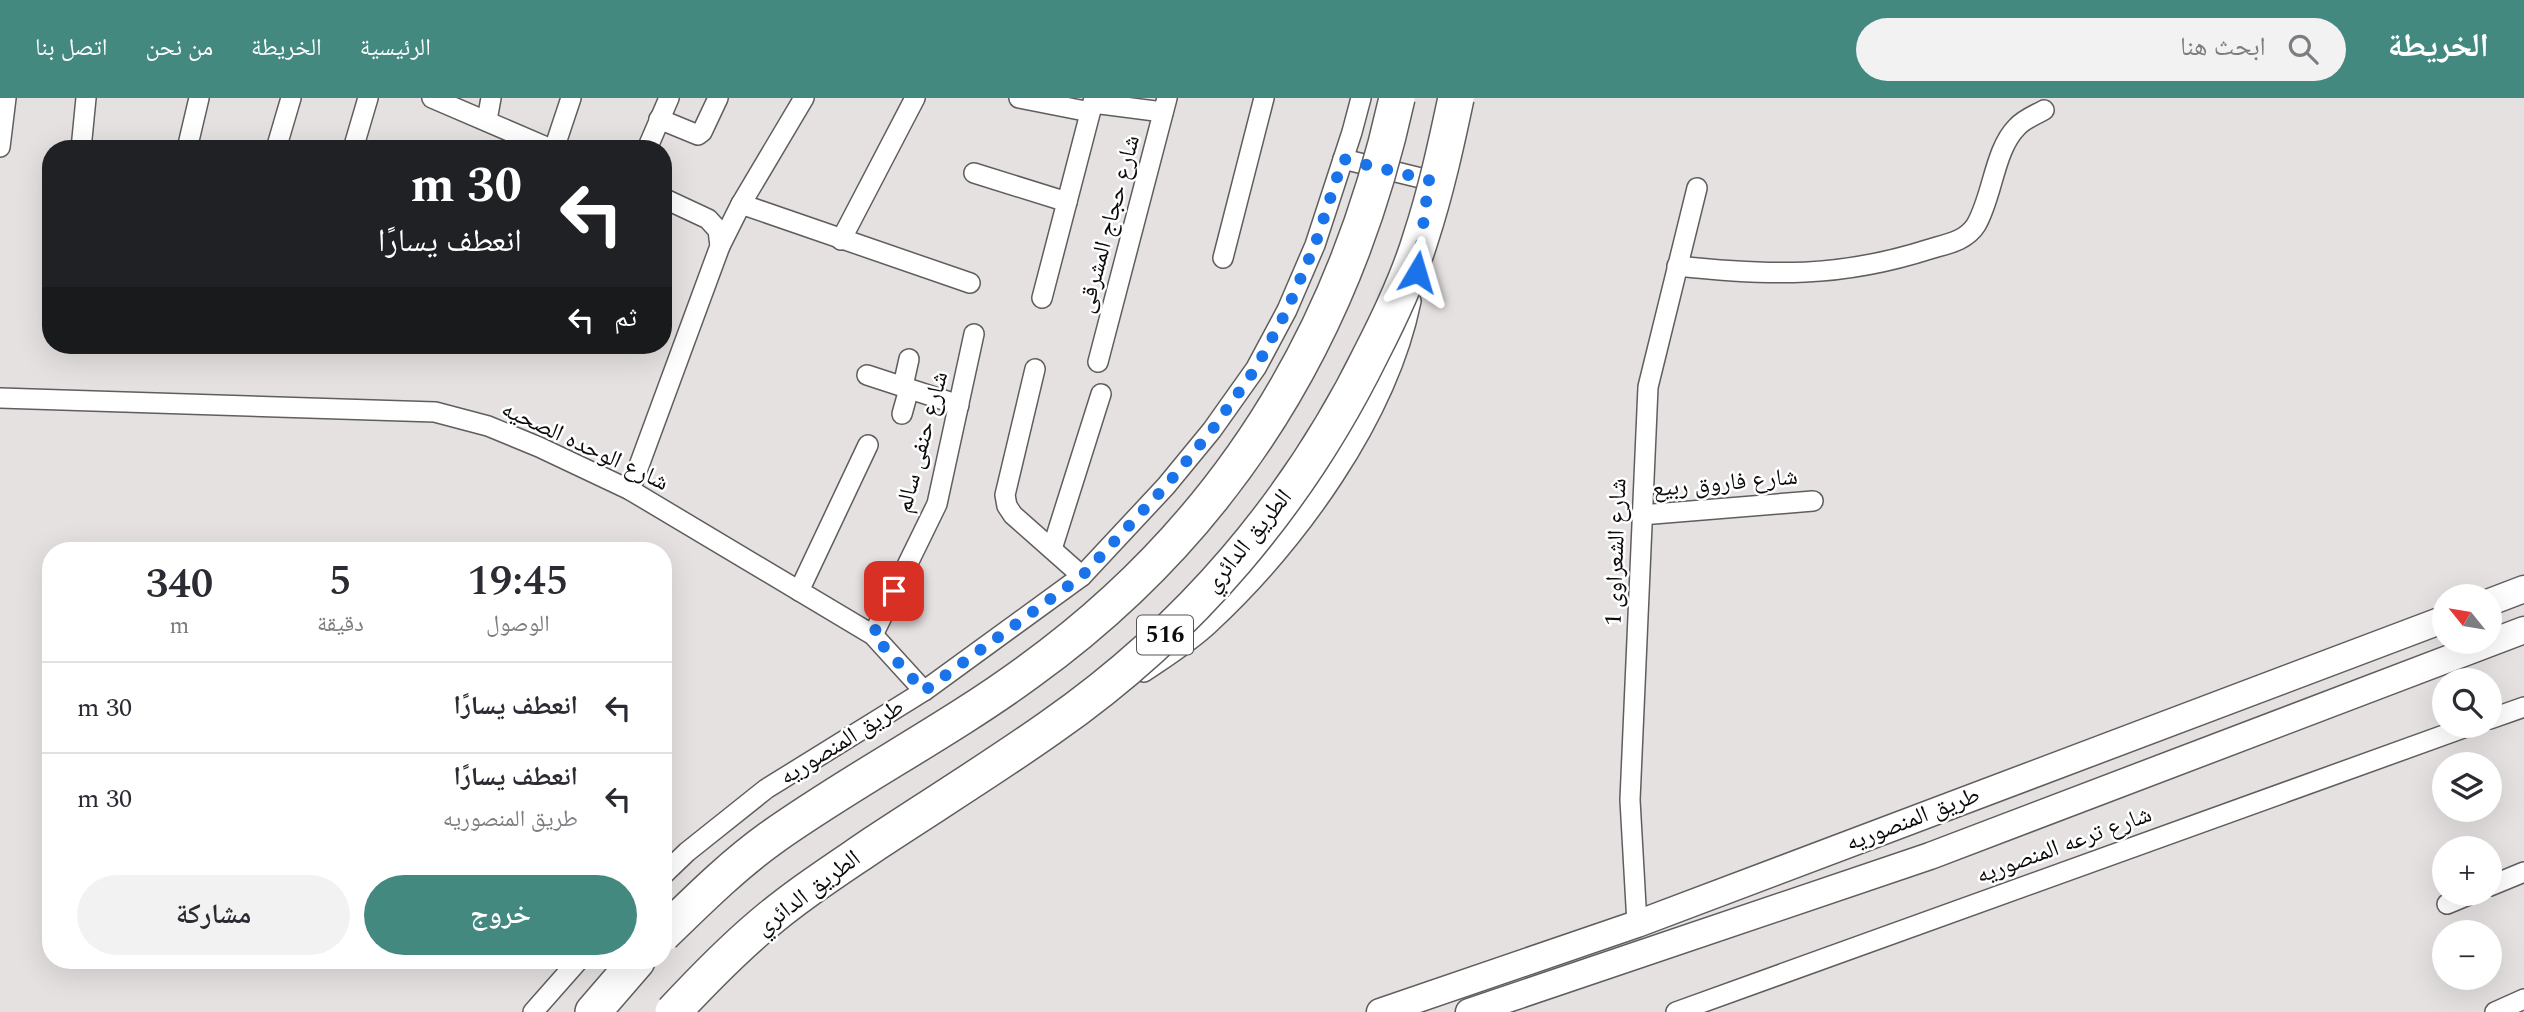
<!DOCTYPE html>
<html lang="ar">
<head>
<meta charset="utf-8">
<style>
  body { margin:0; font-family:Spectral,"Noto Naskh Arabic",serif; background:#f2f2f3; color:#2b2b33; direction:rtl; height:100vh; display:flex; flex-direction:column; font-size:26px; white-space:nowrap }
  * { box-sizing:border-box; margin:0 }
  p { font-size:23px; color:#7c7c81 }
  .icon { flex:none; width:38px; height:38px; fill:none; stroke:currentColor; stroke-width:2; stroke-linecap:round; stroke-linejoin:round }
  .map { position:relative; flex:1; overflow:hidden; direction:ltr }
  .panel { position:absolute; left:42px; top:444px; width:630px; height:427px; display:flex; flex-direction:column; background:#fff; border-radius:28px; box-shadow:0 7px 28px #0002; direction:rtl }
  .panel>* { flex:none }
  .banner { position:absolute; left:42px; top:42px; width:630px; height:214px; border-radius:28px; box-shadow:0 7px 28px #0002; direction:rtl; background:#202124; color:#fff; overflow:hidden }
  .needle { width:46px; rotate:300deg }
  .fabs { position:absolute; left:2432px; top:486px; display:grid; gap:14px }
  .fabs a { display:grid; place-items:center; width:70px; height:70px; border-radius:50%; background:#fff; box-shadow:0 7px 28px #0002; font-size:35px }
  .pin { position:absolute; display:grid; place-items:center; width:60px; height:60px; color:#fff; margin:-30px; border-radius:14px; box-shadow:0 4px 10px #0006 }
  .me { position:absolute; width:77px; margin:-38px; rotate:7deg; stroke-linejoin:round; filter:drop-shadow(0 0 5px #0008) }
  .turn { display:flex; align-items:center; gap:24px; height:147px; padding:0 35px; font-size:32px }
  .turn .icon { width:91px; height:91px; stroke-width:2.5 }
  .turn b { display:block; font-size:49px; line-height:60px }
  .then { display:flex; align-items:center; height:66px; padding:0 35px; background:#0003; gap:14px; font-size:26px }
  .eta { display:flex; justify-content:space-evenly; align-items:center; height:119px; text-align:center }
  .eta b { font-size:42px; font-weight:600; line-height:49px }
  .button { display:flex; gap:14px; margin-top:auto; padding:14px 35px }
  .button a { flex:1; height:80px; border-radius:42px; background:#448980; color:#fff; font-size:28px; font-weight:600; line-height:80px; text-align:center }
  .button a+a { background:#f2f2f3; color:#2b2b33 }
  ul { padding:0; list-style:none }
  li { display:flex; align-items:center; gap:21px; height:91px; padding:0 35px; border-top:2px solid #e1e1e2 }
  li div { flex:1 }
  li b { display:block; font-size:26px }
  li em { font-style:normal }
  header { display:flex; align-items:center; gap:42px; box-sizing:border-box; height:98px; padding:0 35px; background:#448980; color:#fff }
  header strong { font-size:33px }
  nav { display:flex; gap:38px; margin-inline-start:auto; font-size:24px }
  .search { width:490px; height:63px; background:#f2f2f3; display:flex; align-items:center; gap:18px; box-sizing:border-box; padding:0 24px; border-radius:38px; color:#7c7c81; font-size:26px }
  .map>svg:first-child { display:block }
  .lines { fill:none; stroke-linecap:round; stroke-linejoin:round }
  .street-casing { stroke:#605d5d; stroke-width:22 }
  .secondary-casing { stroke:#605d5d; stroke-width:29 }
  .highway-casing { stroke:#605d5d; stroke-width:38 }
  .street { stroke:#fff; stroke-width:19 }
  .secondary { stroke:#fff; stroke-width:26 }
  .highway { stroke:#fff; stroke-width:35 }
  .highway-bridge-casing { stroke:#605d5d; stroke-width:38; stroke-linecap:butt }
  .highway-bridge { stroke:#fff; stroke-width:35 }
  .route { stroke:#1a73e8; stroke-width:12; stroke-dasharray:0 21.6 }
  .labels { text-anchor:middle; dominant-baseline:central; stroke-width:5; stroke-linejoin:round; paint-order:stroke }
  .shield { fill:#fff; stroke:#555454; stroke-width:2 }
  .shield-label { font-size:23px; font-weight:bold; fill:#0c0b0b }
  .street-label { font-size:24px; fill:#0c0b0b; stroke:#fff }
</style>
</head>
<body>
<header>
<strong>الخريطة</strong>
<div class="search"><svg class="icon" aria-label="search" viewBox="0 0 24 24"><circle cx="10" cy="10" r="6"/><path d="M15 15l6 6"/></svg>ابحث هنا</div>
<nav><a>الرئيسية</a><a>الخريطة</a><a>من نحن</a><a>اتصل بنا</a></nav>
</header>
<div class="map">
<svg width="2524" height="914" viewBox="0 0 2524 914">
  <rect width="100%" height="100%" fill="#e5e1e1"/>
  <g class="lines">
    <defs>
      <g id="street">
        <path d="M 432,0 L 551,51"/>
        <path d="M 1019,0 L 1090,14"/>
        <path d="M 1093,5 L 1163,14"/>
        <path d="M 659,21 L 698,37 L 702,34 L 718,0"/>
        <path d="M 487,22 L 491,0"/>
        <path d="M 0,49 L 6,0"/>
        <path d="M 81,51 L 86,0"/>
        <path d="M 187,51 L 199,0"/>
        <path d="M 276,51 L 291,0"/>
        <path d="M 353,51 L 368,0"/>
        <path d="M 554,51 L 571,0"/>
        <path d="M 647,51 L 669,0"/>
        <path d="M 1343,61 L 1429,82"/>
        <path d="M 974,75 L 1067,104"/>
        <path d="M 741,106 L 970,185"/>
        <path d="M 841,142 L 915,0"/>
        <path d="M 720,148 L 741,106 L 804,0"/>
        <path d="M 1223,160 L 1264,0"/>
        <path d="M 1677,168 C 1770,178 1840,180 1930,151 C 1947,146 1966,143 1976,127 C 1993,98 1994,52 2017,29 C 2024,21 2035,17 2044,12"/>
        <path d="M 1042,200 L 1094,0"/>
        <path d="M 1098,264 L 1167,0"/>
        <path d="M 1035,271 L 1005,397 L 1007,408 L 1013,417 L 1082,478"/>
        <path d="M 867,277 L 959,307"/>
        <path d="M 903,288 L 909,261"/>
        <path d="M 0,300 L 435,314 L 488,328 L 539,349 L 630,392 L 873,537 L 924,593"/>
        <path d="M 902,316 L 909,291"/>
        <path d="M 630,392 L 720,148 L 718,132 L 708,121 L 663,100"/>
        <path d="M 1641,417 L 1813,403"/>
        <path d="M 1052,451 L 1101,296"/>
        <path d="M 799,493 L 868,347"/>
        <path d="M 873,537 L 937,406 L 974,236"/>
        <path d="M 1144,574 C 1166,559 1190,544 1209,526 C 1296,445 1387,321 1411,203"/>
        <path d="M 2490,621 L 2524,609"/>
        <path d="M 663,777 L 687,754 L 766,691 L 924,593 L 1082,478 L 1166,388 L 1212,332 L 1256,270 L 1287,212 L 1315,147 L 1352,34 L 1361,0"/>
        <path d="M 2490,788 L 2524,774"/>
        <path d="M 2447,806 L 2471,796"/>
        <path d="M 1637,826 L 1630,702 L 1648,289 L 1697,90"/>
        <path d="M 533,914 L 578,863"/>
        <path d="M 1676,914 L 2469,628"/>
        <path d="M 2495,914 L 2524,901"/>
      </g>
      <g id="secondary">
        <path d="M 2490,504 L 2524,491"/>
        <path d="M 1380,914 L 1637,826 L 2445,521"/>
        <path d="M 1469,914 L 1930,758 L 2524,532"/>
      </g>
      <path id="highway" d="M 593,914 L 637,863"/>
    </defs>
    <use href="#street" class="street-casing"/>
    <use href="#secondary" class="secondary-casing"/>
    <use href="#highway" class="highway-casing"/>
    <use href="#street" class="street"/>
    <use href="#secondary" class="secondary"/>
    <use href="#highway" class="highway"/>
    <defs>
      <g id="highway-bridge">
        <path d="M 663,836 C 697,803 732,768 771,740 C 854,681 946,634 1028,574 C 1226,431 1345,237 1397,0"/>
        <path d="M 673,914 C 701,884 730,854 762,827 C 797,797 836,772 874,746 C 933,707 993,670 1051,629 C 1189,533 1298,405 1372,254 C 1391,217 1409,179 1421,139 C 1436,93 1446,47 1456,0"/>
      </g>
    </defs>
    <use href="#highway-bridge" class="highway-bridge-casing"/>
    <use href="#highway-bridge" class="highway-bridge"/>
  </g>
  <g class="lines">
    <path class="route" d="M 894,493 L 873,537 L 924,593 L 1082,478 L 1166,388 L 1212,332 L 1256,270 L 1287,212 L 1315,147 L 1343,61 L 1429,82 L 1417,174"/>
  </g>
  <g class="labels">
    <rect class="shield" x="1137" y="517.5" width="56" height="39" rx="5"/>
    <g class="shield-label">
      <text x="1165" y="537">516</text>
    </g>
    <g class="street-label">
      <text transform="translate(1109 126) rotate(-75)">شارع حجاج المشرقى</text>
      <text transform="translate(922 344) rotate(-75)">شارع حنفى سالم</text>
      <text transform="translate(585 348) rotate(25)">شارع الوحده الصحيه</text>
      <text transform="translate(1725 385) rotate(-5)">شارع فاروق ربيع</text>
      <text transform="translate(1248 443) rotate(-51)">الطريق الدائري</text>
      <text transform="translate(1616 454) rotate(-88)">شارع الشعراوى 1</text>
      <text transform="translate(842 644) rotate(-32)">طريق المنصوريه</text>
      <text transform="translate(1913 721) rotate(-21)">طريق المنصوريه</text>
      <text transform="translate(2064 747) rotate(-20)">شارع ترعه المنصوريه</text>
      <text transform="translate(808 795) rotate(-37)">الطريق الدائري</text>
    </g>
  </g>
</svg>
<div class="fabs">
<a><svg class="needle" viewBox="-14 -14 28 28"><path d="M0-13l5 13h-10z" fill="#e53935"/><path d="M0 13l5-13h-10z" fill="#7c7c81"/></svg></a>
<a><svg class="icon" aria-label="search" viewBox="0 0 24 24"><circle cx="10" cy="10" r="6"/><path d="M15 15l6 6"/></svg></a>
<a><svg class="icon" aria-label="layers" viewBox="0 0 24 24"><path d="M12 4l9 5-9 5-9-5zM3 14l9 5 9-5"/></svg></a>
<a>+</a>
<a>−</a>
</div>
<div class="pin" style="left:894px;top:493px;background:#d93025"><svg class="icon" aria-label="arrive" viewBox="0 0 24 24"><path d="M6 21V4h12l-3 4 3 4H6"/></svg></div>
<svg class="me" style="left:1417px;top:174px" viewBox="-20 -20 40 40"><path d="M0-17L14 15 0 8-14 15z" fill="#1a73e8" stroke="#fff" stroke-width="4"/></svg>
<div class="banner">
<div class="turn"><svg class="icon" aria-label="left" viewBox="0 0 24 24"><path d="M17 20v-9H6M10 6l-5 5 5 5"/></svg><div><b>30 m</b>انعطف يسارًا</div></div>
<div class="then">ثم<svg class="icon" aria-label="left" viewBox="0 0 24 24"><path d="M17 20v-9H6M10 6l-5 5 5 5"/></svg></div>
</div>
<section class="panel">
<div class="eta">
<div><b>19:45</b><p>الوصول</p></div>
<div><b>5</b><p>دقيقة</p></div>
<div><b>340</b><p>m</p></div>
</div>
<ul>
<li><svg class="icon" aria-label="left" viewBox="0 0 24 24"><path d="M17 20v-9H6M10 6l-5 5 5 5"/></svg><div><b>انعطف يسارًا</b></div><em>30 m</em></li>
<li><svg class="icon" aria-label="left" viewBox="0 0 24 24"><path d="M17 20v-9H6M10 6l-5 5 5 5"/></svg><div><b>انعطف يسارًا</b><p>طريق المنصوريه</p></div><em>30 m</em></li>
</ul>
<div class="button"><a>خروج</a><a>مشاركة</a></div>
</section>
</div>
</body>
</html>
